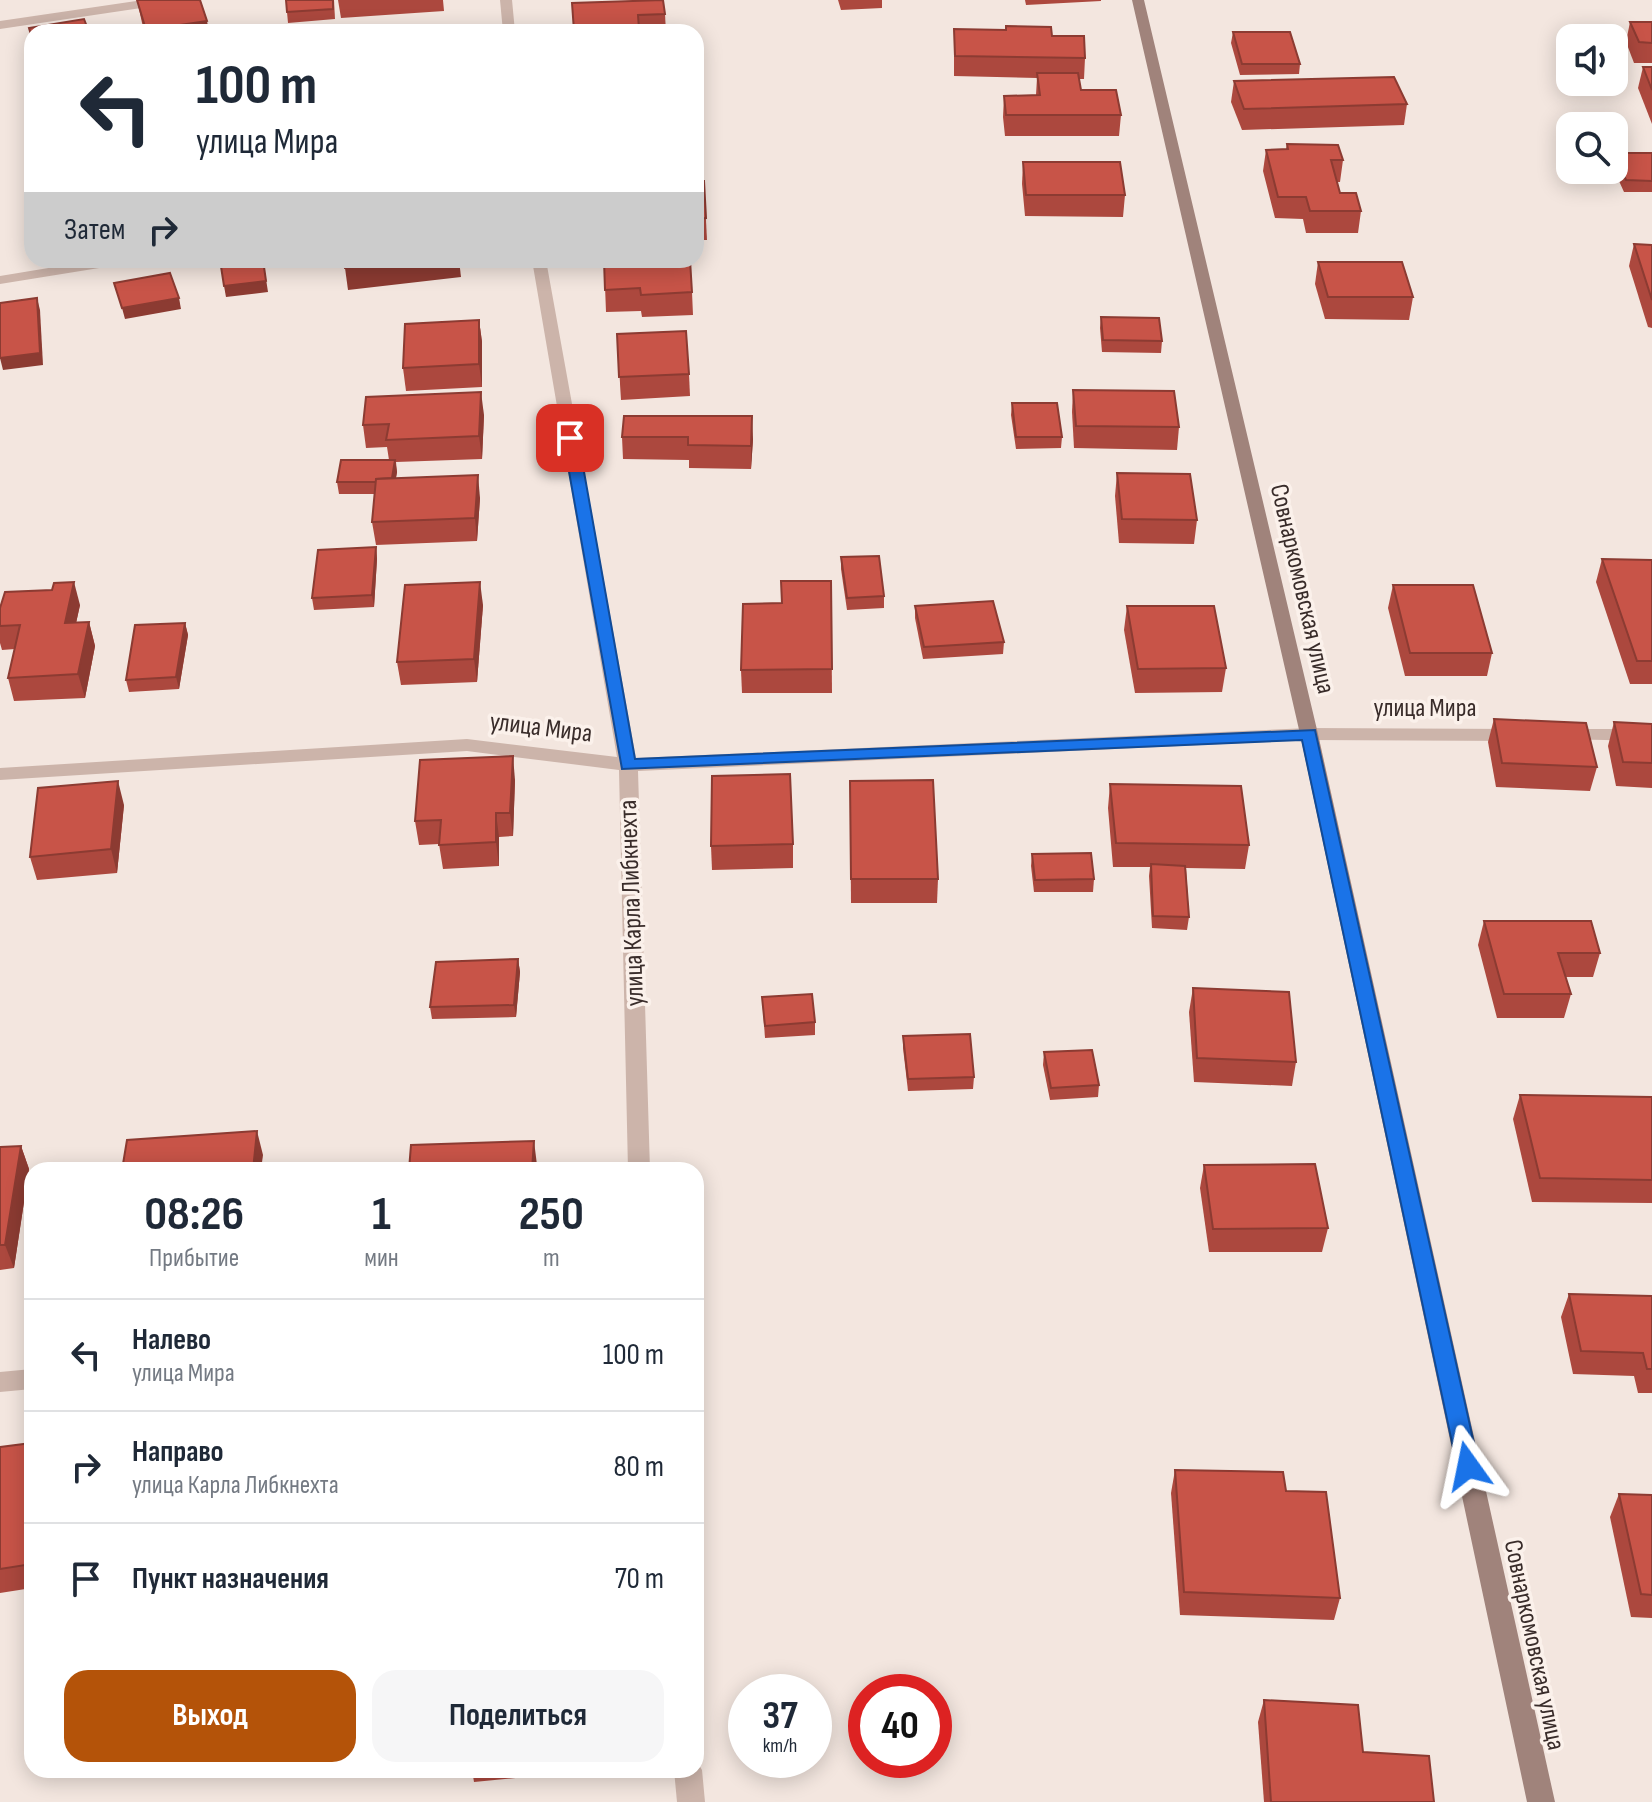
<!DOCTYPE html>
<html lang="ru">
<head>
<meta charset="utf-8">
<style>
  body { margin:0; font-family:"Sofia Sans Condensed",sans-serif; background:#f6f6f7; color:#1f2937; height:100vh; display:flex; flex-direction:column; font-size:30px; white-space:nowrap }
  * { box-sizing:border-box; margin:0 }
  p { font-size:26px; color:#747a83 }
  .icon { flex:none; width:44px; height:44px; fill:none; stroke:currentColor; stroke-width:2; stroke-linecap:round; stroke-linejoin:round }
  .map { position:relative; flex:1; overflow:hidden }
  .drawer { position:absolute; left:24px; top:1162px; width:680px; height:616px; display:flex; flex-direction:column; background:#fff; border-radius:24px; box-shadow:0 4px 20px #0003 }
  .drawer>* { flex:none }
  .guide { position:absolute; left:24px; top:24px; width:680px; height:244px; border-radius:24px; box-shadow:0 4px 20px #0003; background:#fff; color:#1f2937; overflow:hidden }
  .controls { position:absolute; left:1556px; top:24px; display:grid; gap:16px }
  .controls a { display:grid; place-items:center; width:72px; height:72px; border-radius:16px; background:#fff; box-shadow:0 4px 20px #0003; font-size:40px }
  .speed { position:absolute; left:728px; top:1674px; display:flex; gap:16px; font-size:40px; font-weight:700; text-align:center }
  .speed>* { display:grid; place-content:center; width:104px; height:104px; border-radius:50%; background:#fff; box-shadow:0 4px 20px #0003; line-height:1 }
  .speed small { font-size:20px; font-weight:400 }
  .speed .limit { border:12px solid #d22; background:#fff; color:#111 }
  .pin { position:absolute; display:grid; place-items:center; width:68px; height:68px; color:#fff; margin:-34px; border-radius:16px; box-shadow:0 4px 12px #0006 }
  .me { position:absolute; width:88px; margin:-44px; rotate:348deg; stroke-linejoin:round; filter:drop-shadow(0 0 6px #0008) }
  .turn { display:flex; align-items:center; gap:28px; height:168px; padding:0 40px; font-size:36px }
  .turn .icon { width:104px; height:104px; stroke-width:2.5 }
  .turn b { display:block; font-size:56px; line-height:68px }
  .then { display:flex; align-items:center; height:76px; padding:0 40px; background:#0003; gap:16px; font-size:30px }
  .eta { display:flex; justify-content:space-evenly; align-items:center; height:136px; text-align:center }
  .eta b { font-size:48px; font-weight:700; line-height:56px }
  .button { display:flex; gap:16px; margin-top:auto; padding:16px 40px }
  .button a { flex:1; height:92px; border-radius:24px; background:#b45309; color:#fff; font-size:32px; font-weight:700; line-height:92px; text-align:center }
  .button a+a { background:#f6f6f7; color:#1f2937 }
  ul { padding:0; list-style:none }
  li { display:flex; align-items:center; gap:24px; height:112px; padding:0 40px; border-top:2px solid #e0e1e3 }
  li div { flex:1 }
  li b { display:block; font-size:30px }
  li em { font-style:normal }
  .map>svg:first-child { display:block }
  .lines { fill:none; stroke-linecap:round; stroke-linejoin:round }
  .street { fill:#ccb4aa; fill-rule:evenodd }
  .secondary { fill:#a0837b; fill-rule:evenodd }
  .wall { fill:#ac483e }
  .shaded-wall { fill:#8c3b32 }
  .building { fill:#c85448; stroke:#8c3b32; stroke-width:2 }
  .route { fill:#1a73e8; stroke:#114b97; stroke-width:2 }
  .labels { text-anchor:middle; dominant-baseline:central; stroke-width:7; stroke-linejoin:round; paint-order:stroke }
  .street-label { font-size:26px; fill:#392c2a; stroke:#fbf1eb }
</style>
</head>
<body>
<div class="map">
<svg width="1652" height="1802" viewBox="0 0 1652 1802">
  <rect width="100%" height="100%" fill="#f3e6df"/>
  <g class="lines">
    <g class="street">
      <path d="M 143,0 L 174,0 L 168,4 L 0,29 L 0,21 Z"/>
      <path d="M 500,0 L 512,0 L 515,32 L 503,32 Z"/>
      <path d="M 97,260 L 131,260 L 124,264 L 0,284 L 0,276 Z"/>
      <path d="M 532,260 L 546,260 L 636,758 L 1309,728 L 1516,729 L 1525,735 L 1516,741 L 1309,740 L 638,771 L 650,1170 L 628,1170 L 619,770 L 467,751 L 0,780 L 0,768 L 467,739 L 617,757 Z"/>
      <path d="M 1564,729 L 1652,729 L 1652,741 L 1557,739 L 1555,735 L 1557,731 Z"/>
      <path d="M 32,1369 L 32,1389 L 0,1392 L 0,1372 Z"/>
      <path d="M 696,1760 L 702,1770 L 705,1802 L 677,1802 L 674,1770 L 696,1770 Z"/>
    </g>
    <path class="secondary" d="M 1132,0 L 1144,0 L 1318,734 L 1555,1802 L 1527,1802 L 1300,734 Z"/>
  </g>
  <g class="wall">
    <path d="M 137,0 L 209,32 L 144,32 Z"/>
    <path d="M 334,0 L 335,19 L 288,23 L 287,12 Z"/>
    <path d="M 338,0 L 443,0 L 444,11 L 341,18 Z"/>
    <path d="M 838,0 L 882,0 L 882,8 L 841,10 Z"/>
    <path d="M 1025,0 L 1101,0 L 1101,1 L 1026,5 Z"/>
    <path d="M 572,3 L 665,14 L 666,32 L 574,32 Z"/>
    <path d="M 1630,22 L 1652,22 L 1652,63 L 1634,63 L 1626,42 Z"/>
    <path d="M 954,29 L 1052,36 L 1085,58 L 1084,79 L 1079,79 L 1081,90 L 1121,115 L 1119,136 L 1005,136 L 1003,117 L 1004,96 L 1036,95 L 1037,78 L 954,76 Z"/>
    <path d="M 1233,32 L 1300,64 L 1299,74 L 1240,75 L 1231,43 Z"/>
    <path d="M 1643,67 L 1652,67 L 1652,124 L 1638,88 Z"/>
    <path d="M 1234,81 L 1407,104 L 1404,125 L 1242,130 L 1231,102 Z"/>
    <path d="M 1287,144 L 1343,160 L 1340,182 L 1337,182 L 1340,193 L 1361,211 L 1358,233 L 1306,233 L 1303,219 L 1275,218 L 1263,171 L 1266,150 L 1286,149 Z"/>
    <path d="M 1614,153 L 1652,153 L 1652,192 L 1624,192 L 1614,170 Z"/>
    <path d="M 1023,162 L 1125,195 L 1123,217 L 1025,216 L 1022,184 Z"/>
    <path d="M 696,181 L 704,181 L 707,240 L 696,240 Z"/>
    <path d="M 1634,244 L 1652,245 L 1652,328 L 1648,327 L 1629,266 Z"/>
    <path d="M 604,260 L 692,292 L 693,315 L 642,317 L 641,311 L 606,312 Z"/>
    <path d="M 1318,262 L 1413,297 L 1409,320 L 1325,319 L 1315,284 Z"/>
    <path d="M 1101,317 L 1162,341 L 1161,353 L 1102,352 L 1100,328 Z"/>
    <path d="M 479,320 L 482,342 L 482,387 L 406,391 L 403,368 Z"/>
    <path d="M 617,334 L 689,374 L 690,396 L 621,400 Z"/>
    <path d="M 1073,390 L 1179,427 L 1177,450 L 1074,448 L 1072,412 Z"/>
    <path d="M 1012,403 L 1062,437 L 1061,448 L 1016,449 L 1011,415 Z"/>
    <path d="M 484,415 L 482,459 L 396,462 L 397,472 L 396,478 L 480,498 L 477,541 L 376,545 L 372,522 L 375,494 L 339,494 L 337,482 L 389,460 L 387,447 L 366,448 L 363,425 Z"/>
    <path d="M 624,416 L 753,439 L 751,469 L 689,468 L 689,460 L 623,459 L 622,437 Z"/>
    <path d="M 1117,473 L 1197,520 L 1194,544 L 1119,543 L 1115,496 Z"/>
    <path d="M 376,547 L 377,559 L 374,607 L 314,610 L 312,598 Z"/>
    <path d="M 841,557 L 884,596 L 884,608 L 847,610 L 841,569 Z"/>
    <path d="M 1602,559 L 1652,560 L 1652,684 L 1630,684 L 1596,582 Z"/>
    <path d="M 831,581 L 832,693 L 742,693 L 741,670 L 782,603 Z"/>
    <path d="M 1393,585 L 1492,653 L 1487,676 L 1405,676 L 1388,608 Z"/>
    <path d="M 80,605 L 76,623 L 89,622 L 95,646 L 85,698 L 14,701 L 8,678 L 15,649 L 2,650 L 0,643 L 0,608 Z"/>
    <path d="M 483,605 L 477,682 L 401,685 L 397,662 Z"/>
    <path d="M 915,606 L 1004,642 L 1003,654 L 923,659 L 915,618 Z"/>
    <path d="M 1127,606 L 1226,668 L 1222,692 L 1135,693 L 1124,630 Z"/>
    <path d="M 185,623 L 188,635 L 179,689 L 129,692 L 126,680 Z"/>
    <path d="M 1494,719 L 1597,767 L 1590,791 L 1496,787 L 1488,742 Z"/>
    <path d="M 1614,722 L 1652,724 L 1652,788 L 1616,786 L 1608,746 Z"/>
    <path d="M 515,780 L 513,836 L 499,837 L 499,866 L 443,869 L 439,844 L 419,845 L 415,821 Z"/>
    <path d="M 850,781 L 938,879 L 937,903 L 851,903 Z"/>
    <path d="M 1110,784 L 1249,845 L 1245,869 L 1186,868 L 1189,917 L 1187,930 L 1152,928 L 1149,876 L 1150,867 L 1113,867 L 1108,808 Z"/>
    <path d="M 124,805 L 117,873 L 37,880 L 30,857 Z"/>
    <path d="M 793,844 L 793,868 L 712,870 L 711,846 Z"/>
    <path d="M 1032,854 L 1094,879 L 1093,892 L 1034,892 L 1031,866 Z"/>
    <path d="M 1484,921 L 1600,953 L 1593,977 L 1566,977 L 1571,994 L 1564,1018 L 1497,1018 L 1478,945 Z"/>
    <path d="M 518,959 L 520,972 L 516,1017 L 432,1019 L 430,1007 Z"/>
    <path d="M 1193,988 L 1296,1062 L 1292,1086 L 1194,1082 L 1189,1012 Z"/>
    <path d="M 762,997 L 815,1022 L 815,1035 L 765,1038 Z"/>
    <path d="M 903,1036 L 974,1077 L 973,1089 L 908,1091 L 903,1048 Z"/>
    <path d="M 1044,1052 L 1099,1085 L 1098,1097 L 1050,1100 L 1043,1065 Z"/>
    <path d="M 1520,1095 L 1652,1097 L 1652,1203 L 1532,1202 L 1513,1119 Z"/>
    <path d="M 21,1146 L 29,1169 L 14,1268 L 0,1270 L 0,1147 Z"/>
    <path d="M 1204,1165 L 1328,1228 L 1322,1252 L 1209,1252 L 1200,1188 Z"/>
    <path d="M 1569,1294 L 1652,1296 L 1652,1393 L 1638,1393 L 1634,1376 L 1573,1374 L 1561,1317 Z"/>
    <path d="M 32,1443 L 32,1588 L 0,1593 L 0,1447 Z"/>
    <path d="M 1175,1470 L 1286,1491 L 1340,1598 L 1334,1620 L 1180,1615 L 1171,1493 Z"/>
    <path d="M 1619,1494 L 1652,1495 L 1652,1618 L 1631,1617 L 1610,1517 Z"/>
    <path d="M 1264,1700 L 1363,1752 L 1434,1802 L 1264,1802 L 1258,1722 Z"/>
    <path d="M 472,1770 L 587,1770 L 587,1771 L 474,1782 Z"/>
  </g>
  <g class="shaded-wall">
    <path d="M 207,21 L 209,32 L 147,32 L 146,30 Z"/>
    <path d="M 263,260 L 268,292 L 226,297 L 224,286 Z"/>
    <path d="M 415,260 L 459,260 L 461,277 L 348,290 L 345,268 Z"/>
    <path d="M 37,298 L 40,310 L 43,365 L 3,370 L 0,358 Z"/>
    <path d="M 179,298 L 181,309 L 125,319 L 122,308 Z"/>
    <path d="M 479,320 L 482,342 L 482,387 L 479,364 Z"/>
    <path d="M 481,392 L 484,415 L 482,459 L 479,436 Z"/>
    <path d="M 752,416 L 753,439 L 751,469 L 751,446 Z"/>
    <path d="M 395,460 L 397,472 L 393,494 L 391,482 Z"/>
    <path d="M 478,475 L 480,498 L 477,541 L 475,518 Z"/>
    <path d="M 376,547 L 377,559 L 374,607 L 372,595 Z"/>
    <path d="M 74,582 L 80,605 L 71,646 L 65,623 Z"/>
    <path d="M 480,582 L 483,605 L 477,682 L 474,659 Z"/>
    <path d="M 89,622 L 95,646 L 85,698 L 78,674 Z"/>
    <path d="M 185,623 L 188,635 L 179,689 L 176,677 Z"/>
    <path d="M 513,756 L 515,780 L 513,836 L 510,813 Z"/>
    <path d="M 118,781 L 124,805 L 117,873 L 111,849 Z"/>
    <path d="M 496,813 L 499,837 L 499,866 L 496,842 Z"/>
    <path d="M 518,959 L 520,972 L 516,1017 L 514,1005 Z"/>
    <path d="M 257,1131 L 263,1155 L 261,1170 L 253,1170 Z"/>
    <path d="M 534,1141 L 537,1165 L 537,1170 L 532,1170 Z"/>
    <path d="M 21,1146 L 29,1169 L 14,1268 L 5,1245 Z"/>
  </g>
  <g class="building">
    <path d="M 137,0 L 200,0 L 207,21 L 146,30 Z"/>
    <path d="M 286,0 L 333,0 L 333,9 L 287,12 Z"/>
    <path d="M 663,0 L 665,14 L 638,15 L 639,29 L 574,31 L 572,3 Z"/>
    <path d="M 84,19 L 89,32 L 32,32 L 32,38 L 29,28 Z"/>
    <path d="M 1630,22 L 1652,22 L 1652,43 L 1639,42 Z"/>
    <path d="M 1006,26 L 1051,27 L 1052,36 L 1084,36 L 1085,58 L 955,56 L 954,29 L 1006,30 Z"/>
    <path d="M 1233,32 L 1290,32 L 1300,64 L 1242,64 Z"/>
    <path d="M 1643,67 L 1652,67 L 1652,90 Z"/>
    <path d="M 1037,73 L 1078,73 L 1081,90 L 1116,90 L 1121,115 L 1006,115 L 1004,96 L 1040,95 Z"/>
    <path d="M 1394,77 L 1407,104 L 1244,109 L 1234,81 Z"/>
    <path d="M 1287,144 L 1338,145 L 1343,160 L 1331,160 L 1340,193 L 1356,193 L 1361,211 L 1310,211 L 1306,197 L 1278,197 L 1266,150 L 1288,149 Z"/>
    <path d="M 1614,153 L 1652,153 L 1652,181 L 1626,180 Z"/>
    <path d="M 1023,162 L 1120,162 L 1125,195 L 1026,195 Z"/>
    <path d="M 696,181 L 704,181 L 706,218 L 696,219 Z"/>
    <path d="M 1634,244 L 1652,245 L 1652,300 Z"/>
    <path d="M 220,260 L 263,260 L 266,281 L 224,286 Z"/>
    <path d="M 344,260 L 415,260 L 345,268 Z"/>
    <path d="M 604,260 L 690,260 L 692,292 L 641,295 L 640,288 L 605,290 Z"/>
    <path d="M 1318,262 L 1402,262 L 1413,297 L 1328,297 Z"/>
    <path d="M 170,273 L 179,298 L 122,308 L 114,283 Z"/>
    <path d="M 37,298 L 40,353 L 0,358 L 0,303 Z"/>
    <path d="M 1101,317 L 1159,318 L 1162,341 L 1103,340 Z"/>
    <path d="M 479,320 L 479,364 L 403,368 L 405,324 Z"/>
    <path d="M 686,331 L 689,374 L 619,377 L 617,334 Z"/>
    <path d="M 1073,390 L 1174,391 L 1179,427 L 1076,426 Z"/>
    <path d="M 481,392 L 479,436 L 386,440 L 389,424 L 363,425 L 366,397 Z"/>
    <path d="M 1012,403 L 1057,403 L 1062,437 L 1016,437 Z"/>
    <path d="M 624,416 L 752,416 L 751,446 L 688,445 L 688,437 L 622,437 Z"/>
    <path d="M 341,460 L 395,460 L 392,478 L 376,479 L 376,482 L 337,482 Z"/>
    <path d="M 1117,473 L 1190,474 L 1197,520 L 1122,519 Z"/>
    <path d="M 478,475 L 475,518 L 372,522 L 376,479 Z"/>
    <path d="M 376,547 L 372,595 L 312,598 L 318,550 Z"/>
    <path d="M 879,556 L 884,596 L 847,598 L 841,557 Z"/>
    <path d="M 1602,559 L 1652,560 L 1652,661 L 1637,661 Z"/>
    <path d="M 781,581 L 831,581 L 832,669 L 741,670 L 743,604 L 782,603 Z"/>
    <path d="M 74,582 L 65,623 L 89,622 L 78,674 L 8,678 L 20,625 L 0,626 L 0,608 L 5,592 L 52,590 L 54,583 Z"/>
    <path d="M 480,582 L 474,659 L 397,662 L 405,585 Z"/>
    <path d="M 1393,585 L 1473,585 L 1492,653 L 1410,653 Z"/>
    <path d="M 993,601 L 1004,642 L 924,647 L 915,606 Z"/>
    <path d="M 1127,606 L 1214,606 L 1226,668 L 1138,669 Z"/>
    <path d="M 185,623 L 176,677 L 126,680 L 135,625 Z"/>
    <path d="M 1494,719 L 1586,723 L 1597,767 L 1502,763 Z"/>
    <path d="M 1614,722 L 1652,724 L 1652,763 L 1623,762 Z"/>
    <path d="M 513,756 L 510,813 L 496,813 L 496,842 L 439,845 L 441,820 L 415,821 L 420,760 Z"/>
    <path d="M 790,774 L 793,844 L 711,846 L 712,776 Z"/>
    <path d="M 933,780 L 938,879 L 851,879 L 850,781 Z"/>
    <path d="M 118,781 L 111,849 L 30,857 L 38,788 Z"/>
    <path d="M 1110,784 L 1241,786 L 1249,845 L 1116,843 Z"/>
    <path d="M 1091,853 L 1094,879 L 1035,880 L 1032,854 Z"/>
    <path d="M 1151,864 L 1185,866 L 1189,917 L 1153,916 Z"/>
    <path d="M 1484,921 L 1591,921 L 1600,953 L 1558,953 L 1571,994 L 1504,994 Z"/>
    <path d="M 518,959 L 514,1005 L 430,1007 L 436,962 Z"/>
    <path d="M 1193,988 L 1289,992 L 1296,1062 L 1197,1058 Z"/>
    <path d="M 812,994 L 815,1022 L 765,1026 L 762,997 Z"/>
    <path d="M 970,1034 L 974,1077 L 908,1079 L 903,1036 Z"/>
    <path d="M 1092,1050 L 1099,1085 L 1051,1088 L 1044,1052 Z"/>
    <path d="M 1520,1095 L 1652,1097 L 1652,1180 L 1540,1178 Z"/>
    <path d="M 257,1131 L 253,1170 L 122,1170 L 127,1140 Z"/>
    <path d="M 534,1141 L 532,1170 L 409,1170 L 411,1145 Z"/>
    <path d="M 21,1146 L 5,1245 L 0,1245 L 0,1147 Z"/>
    <path d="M 1315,1164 L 1328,1228 L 1213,1229 L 1204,1165 Z"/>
    <path d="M 1569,1294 L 1652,1296 L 1652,1369 L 1647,1369 L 1643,1353 L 1581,1351 Z"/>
    <path d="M 32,1443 L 32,1564 L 0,1569 L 0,1447 Z"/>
    <path d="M 1175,1470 L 1283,1472 L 1286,1491 L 1326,1492 L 1340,1598 L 1184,1592 Z"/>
    <path d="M 1619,1494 L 1652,1495 L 1652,1595 L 1641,1594 Z"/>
    <path d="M 1264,1700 L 1358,1705 L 1363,1752 L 1429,1756 L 1434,1802 L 1271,1802 Z"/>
  </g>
  <path class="route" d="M 570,434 L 578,438 L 635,759 L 1315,730 L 1479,1466 L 1476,1473 L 1468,1476 L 1460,1473 L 1457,1466 L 1302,740 L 622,769 L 563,438 Z"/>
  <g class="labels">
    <g class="street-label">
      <text transform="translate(1302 589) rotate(77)">Совнаркомовская улица</text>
      <text x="1425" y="708">улица Мира</text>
      <text transform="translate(541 728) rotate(7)">улица Мира</text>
      <text transform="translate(632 903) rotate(-92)">улица Карла Либкнехта</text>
      <text transform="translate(1534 1645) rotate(78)">Совнаркомовская улица</text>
    </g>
  </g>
</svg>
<div class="controls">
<a><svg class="icon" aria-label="sound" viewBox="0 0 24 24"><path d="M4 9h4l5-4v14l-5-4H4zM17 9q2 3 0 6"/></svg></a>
<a><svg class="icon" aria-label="search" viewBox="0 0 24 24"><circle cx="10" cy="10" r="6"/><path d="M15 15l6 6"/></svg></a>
</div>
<div class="speed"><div>37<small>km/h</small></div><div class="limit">40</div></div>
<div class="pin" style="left:570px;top:438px;background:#d93025"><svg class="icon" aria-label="arrive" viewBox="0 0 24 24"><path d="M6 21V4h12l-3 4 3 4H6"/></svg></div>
<svg class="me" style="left:1468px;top:1466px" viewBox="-20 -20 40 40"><path d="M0-17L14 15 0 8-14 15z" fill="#1a73e8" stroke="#fff" stroke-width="4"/></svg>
<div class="guide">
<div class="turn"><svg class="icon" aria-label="left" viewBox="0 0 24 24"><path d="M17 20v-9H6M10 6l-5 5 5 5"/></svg><div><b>100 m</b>улица Мира</div></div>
<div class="then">Затем<svg class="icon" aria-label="right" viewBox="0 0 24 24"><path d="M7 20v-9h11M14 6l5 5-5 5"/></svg></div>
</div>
<section class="drawer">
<div class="eta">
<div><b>08:26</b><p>Прибытие</p></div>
<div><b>1</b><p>мин</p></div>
<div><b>250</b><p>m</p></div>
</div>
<ul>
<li><svg class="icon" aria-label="left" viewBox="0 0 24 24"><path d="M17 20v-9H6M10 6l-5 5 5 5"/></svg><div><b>Налево</b><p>улица Мира</p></div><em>100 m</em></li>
<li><svg class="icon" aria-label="right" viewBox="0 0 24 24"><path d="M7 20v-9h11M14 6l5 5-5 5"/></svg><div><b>Направо</b><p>улица Карла Либкнехта</p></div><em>80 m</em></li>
<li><svg class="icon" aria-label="arrive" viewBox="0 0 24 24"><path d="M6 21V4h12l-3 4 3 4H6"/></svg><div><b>Пункт назначения</b></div><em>70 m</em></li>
</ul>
<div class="button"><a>Выход</a><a>Поделиться</a></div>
</section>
</div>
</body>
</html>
